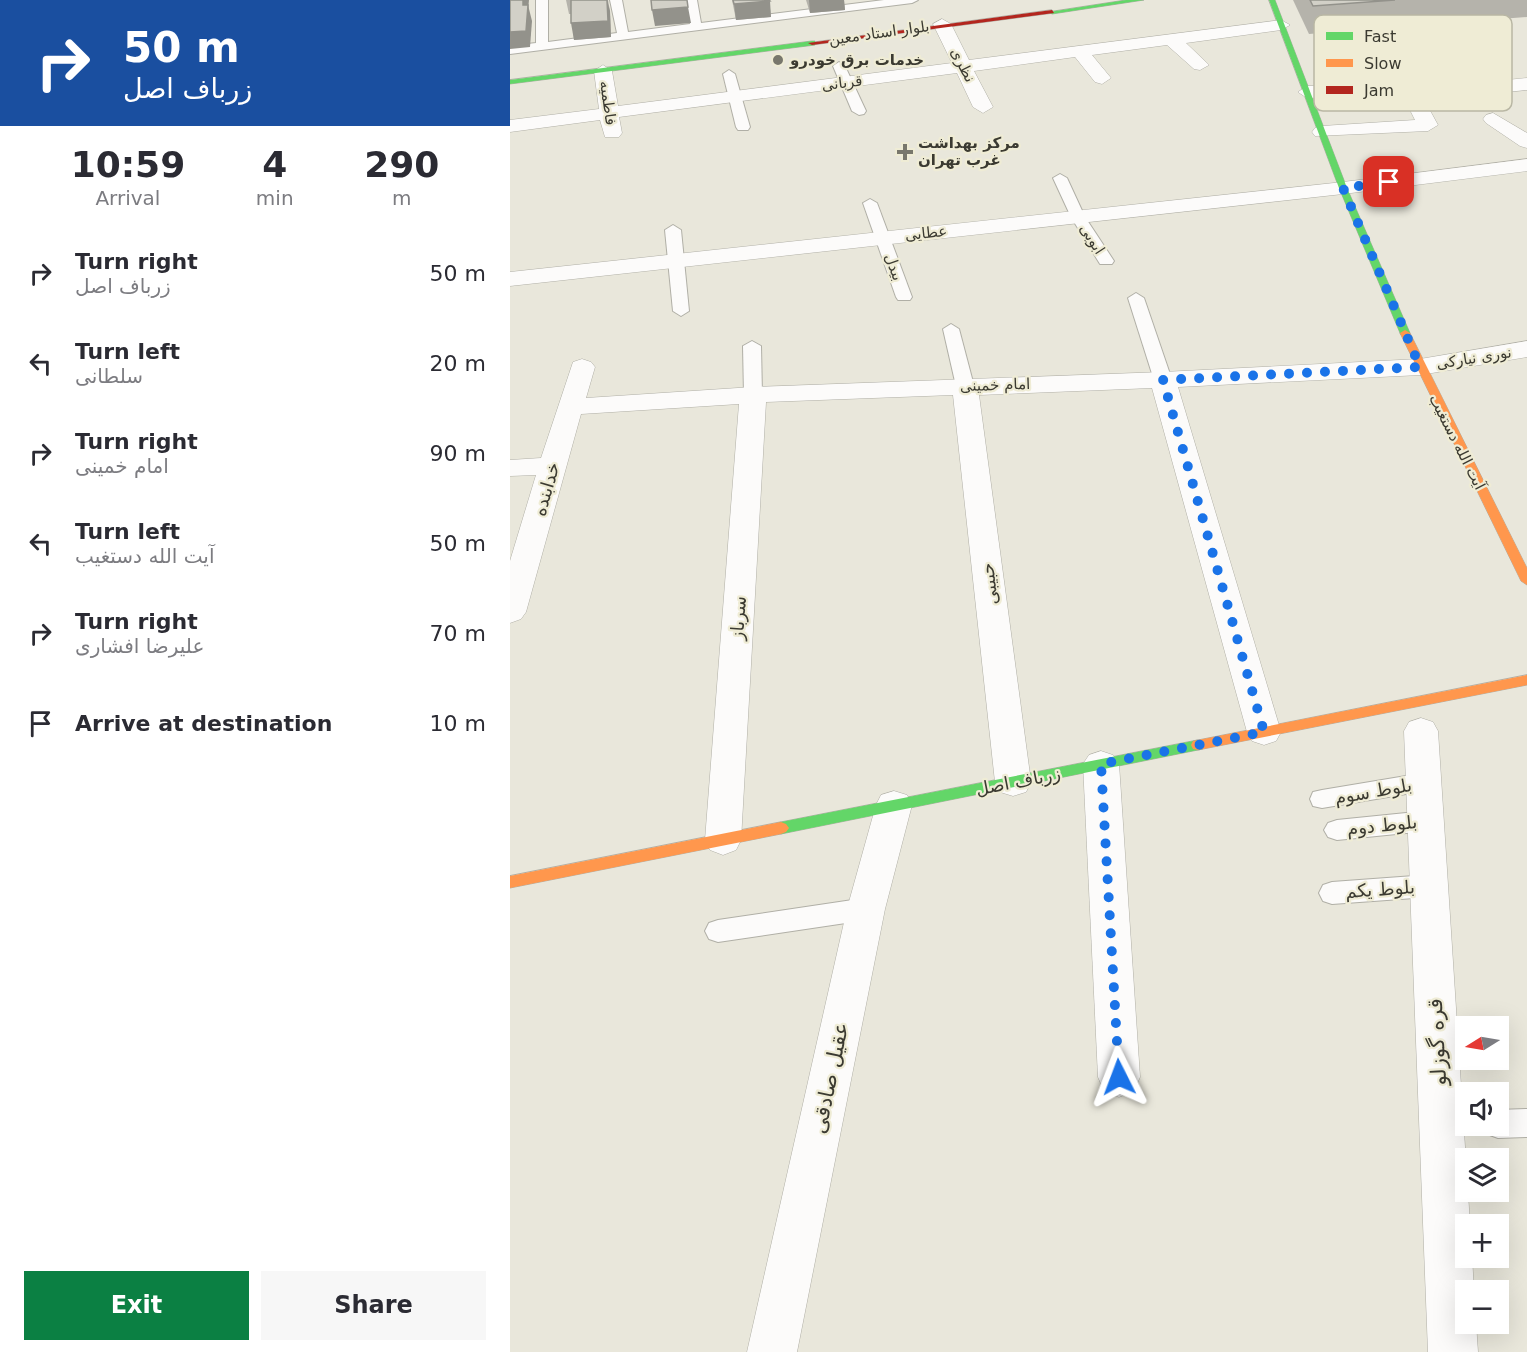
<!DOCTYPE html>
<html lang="en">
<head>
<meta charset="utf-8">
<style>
  body { margin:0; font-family:"DejaVu Sans","Noto Sans Arabic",sans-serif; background:#f7f7f7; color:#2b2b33; height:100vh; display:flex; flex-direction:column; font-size:22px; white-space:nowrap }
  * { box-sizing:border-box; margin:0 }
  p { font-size:20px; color:#7c7c81 }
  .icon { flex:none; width:33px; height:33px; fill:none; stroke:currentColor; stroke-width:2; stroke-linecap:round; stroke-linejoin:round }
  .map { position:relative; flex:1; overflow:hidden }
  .side { display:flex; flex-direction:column; background:#fff; width:510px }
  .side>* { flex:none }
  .top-card { background:#1a4fa0; color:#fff; overflow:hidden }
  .needle { width:39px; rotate:259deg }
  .buttons { position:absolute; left:945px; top:1016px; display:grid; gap:12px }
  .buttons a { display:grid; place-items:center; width:54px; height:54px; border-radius:0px; background:#fff; box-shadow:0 6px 24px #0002; font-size:30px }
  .pin { position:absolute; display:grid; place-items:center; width:51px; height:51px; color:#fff; margin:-26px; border-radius:12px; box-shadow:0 3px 9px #0006 }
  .me { position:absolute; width:66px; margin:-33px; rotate:357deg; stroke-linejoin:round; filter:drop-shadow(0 0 4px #0008) }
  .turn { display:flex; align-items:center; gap:21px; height:126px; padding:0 24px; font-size:27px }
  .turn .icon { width:78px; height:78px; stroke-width:2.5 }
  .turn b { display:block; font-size:42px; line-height:51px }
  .eta { display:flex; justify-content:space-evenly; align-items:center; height:102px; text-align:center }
  .eta b { font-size:36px; font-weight:600; line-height:42px }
  .button { display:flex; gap:12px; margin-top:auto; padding:12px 24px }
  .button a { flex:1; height:69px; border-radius:0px; background:#0b8043; color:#fff; font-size:24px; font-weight:600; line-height:69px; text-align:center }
  .button a+a { background:#f7f7f7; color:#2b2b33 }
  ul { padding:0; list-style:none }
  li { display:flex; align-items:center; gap:18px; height:90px; padding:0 24px }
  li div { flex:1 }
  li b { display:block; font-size:22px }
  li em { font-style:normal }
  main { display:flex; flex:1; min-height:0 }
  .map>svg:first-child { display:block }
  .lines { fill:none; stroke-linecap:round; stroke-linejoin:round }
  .lane-casing { stroke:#b0afa6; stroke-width:2 }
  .street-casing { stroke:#b0afa6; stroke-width:1 }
  .fast-casing { stroke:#b0afa6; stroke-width:1 }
  .slow-casing { stroke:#b0afa6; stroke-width:1 }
  .jam-casing { stroke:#b0afa6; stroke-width:1 }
  .lane { fill:#fcfbfa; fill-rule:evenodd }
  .street { fill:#fcfbfa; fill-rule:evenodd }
  .fast { fill:#63d668; fill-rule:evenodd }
  .slow { fill:#ff974d; fill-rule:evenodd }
  .jam { fill:#b3261e; fill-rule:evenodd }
  .wall { fill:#b5b3ab }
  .shaded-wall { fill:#93928b }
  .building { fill:#d2d0c7; stroke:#93928b; stroke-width:1.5 }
  .route { stroke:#1a73e8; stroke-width:10; stroke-dasharray:0 18 }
  .poi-dot { fill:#78776c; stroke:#efecd5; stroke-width:2 }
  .labels { text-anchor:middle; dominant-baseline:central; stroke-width:4.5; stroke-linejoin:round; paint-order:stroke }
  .far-street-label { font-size:15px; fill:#3b3a31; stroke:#efecd5 }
  .far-poi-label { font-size:15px; font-weight:bold; fill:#3b3a31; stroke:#efecd5; text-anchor:start }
  .street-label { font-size:18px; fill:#3b3a31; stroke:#efecd5 }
  .near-street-label { font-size:21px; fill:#3b3a31; stroke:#efecd5 }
  .key { fill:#efecd5; stroke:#b9b7a4; stroke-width:1.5 }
  .key-label { font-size:16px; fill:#3b3a31 }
</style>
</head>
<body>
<main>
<section class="side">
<div class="top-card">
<div class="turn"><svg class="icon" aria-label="right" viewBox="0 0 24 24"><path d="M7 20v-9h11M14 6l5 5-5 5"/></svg><div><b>50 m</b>زرباف اصل</div></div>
</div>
<div class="eta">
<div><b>10:59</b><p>Arrival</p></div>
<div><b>4</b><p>min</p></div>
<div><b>290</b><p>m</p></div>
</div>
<ul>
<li><svg class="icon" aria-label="right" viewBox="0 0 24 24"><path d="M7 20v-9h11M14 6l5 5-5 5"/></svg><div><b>Turn right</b><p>زرباف اصل</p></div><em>50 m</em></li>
<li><svg class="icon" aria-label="left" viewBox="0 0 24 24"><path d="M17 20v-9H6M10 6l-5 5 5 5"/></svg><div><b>Turn left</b><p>سلطانی</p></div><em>20 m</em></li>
<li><svg class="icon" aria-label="right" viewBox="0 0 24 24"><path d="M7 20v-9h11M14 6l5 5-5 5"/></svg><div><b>Turn right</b><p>امام خمینی</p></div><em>90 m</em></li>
<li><svg class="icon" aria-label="left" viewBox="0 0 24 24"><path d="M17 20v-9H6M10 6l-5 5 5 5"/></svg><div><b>Turn left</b><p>آیت الله دستغیب</p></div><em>50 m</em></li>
<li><svg class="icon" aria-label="right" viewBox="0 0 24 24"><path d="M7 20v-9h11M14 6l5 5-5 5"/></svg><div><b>Turn right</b><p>علیرضا افشاری</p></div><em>70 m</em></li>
<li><svg class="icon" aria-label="arrive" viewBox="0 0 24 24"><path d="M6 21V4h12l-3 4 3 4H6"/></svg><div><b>Arrive at destination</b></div><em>10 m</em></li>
</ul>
<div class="button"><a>Exit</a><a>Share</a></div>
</section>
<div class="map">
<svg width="1017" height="1352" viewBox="0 0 1017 1352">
  <rect width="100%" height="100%" fill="#e9e7db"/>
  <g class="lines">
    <defs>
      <g id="lane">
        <path d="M 26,0 L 38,0 L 38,42 L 107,33 L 100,0 L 112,0 L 118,32 L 180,24 L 175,0 L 187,0 L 191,23 L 374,0 L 408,0 L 402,3 L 0,54 L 0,46 L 26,43 Z"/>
        <path d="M 329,62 L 335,66 L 356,111 L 354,114 L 349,115 L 342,111 L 323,66 Z"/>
        <path d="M 219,70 L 225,74 L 240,127 L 238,130 L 228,130 L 226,127 L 213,74 Z"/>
        <path d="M 550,174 L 557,178 L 575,217 L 604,261 L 602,264 L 590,264 L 561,217 L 543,178 Z"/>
        <path d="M 360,199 L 367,203 L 402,297 L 400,300 L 388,300 L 386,297 L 353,203 Z"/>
        <path d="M 163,225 L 171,230 L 179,311 L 171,316 L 163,311 L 155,230 Z"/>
        <path d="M 626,293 L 634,298 L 662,380 L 659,384 L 653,385 L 644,380 L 618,298 Z"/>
        <path d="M 441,324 L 449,329 L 464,386 L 461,390 L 449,390 L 446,386 L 433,329 Z"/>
        <path d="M 242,341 L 251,346 L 252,395 L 243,400 L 234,395 L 233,346 Z"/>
        <path d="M 914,773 L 923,775 L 926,782 L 923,789 L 914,791 L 812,808 L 803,806 L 800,799 L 803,792 L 812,790 Z"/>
        <path d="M 916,811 L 925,814 L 928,821 L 925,828 L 916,831 L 827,840 L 818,837 L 814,830 L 818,823 L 827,820 Z"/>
        <path d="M 918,875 L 927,879 L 931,886 L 927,893 L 918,897 L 822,904 L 813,901 L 809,893 L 813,885 L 822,882 Z"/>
        <path d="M 356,898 L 365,901 L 369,909 L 365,917 L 356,920 L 208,942 L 199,939 L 195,931 L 199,923 L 208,920 Z"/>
        <path d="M 1017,1109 L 1017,1137 L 988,1138 L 977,1134 L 973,1125 L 988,1125 L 988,1110 Z"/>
      </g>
      <g id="street">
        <path d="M 432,19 L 441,24 L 459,60 L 771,20 L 780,25 L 771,30 L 676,43 L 699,65 L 690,70 L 684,69 L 657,45 L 582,55 L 601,78 L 592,84 L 585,82 L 565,57 L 464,71 L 483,107 L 473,113 L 463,107 L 447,73 L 109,117 L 112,133 L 109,137 L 95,137 L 90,120 L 0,132 L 0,120 L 89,109 L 84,71 L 93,65 L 102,71 L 108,106 L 442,63 L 423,24 Z"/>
        <path d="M 890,67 L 897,69 L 906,84 L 968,83 L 1017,78 L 1017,90 L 968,95 L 912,96 L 928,125 L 918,131 L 805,136 L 802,132 L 805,128 L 812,126 L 905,120 L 893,96 L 797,98 L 788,92 L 797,86 L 887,85 L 881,73 Z"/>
        <path d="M 983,113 L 1017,133 L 1017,148 L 1010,146 L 976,123 L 973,119 L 976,115 Z"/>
        <path d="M 1017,159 L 1017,171 L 833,194 L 0,286 L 0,272 L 833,182 Z"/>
        <path d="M 1017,341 L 1017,357 L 910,375 L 668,387 L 771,732 L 766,741 L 754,745 L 742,741 L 737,732 L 642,388 L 469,395 L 521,782 L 516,792 L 503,796 L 490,792 L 485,782 L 443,395 L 256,402 L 231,840 L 226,850 L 213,855 L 200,850 L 195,840 L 229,404 L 71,414 L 16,612 L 11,619 L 0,623 L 0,561 L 26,475 L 0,476 L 0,460 L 31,458 L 63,362 L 72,359 L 81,362 L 85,367 L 76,398 L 243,387 L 653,372 L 910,359 Z"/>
        <path d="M 911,718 L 923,722 L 928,731 L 960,1224 L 956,1224 L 956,1257 L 962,1257 L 964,1290 L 956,1290 L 956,1323 L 966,1323 L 968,1352 L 918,1352 L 894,731 L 899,722 Z"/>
        <path d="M 591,751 L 603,755 L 609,764 L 630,1077 L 624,1091 L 609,1097 L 594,1091 L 588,1077 L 573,764 L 579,755 Z"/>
        <path d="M 384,791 L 397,795 L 402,805 L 375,909 L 287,1352 L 237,1352 L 337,909 L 366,805 L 371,795 Z"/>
      </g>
      <g id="fast">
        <path d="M 616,0 L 634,0 L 542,14 L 539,12 Z"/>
        <path d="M 759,0 L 765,0 L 837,188 L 900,333 L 899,335 L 891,335 L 890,333 L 829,188 Z"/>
        <path d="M 302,41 L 305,41 L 305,45 L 0,84 L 0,80 Z"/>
        <path d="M 688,740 L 693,741 L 695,745 L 693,749 L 688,750 L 271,834 L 266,832 L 263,828 L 266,824 L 271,822 Z"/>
      </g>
      <g id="slow">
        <path d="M 895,330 L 900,333 L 1017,568 L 1017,585 L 1011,581 L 890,333 Z"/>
        <path d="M 1017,675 L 1017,685 L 688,750 L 683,749 L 681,745 L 683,741 L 688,740 Z"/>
        <path d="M 271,822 L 276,824 L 279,828 L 276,832 L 271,834 L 0,888 L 0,876 Z"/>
      </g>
      <path id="jam" d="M 542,10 L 544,13 L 302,45 L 298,43 Z"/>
    </defs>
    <use href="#lane" class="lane-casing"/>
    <use href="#street" class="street-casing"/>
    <use href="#fast" class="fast-casing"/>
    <use href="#slow" class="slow-casing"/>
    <use href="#jam" class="jam-casing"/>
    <use href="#lane" class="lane"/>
    <use href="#street" class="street"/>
    <use href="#fast" class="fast"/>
    <use href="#slow" class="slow"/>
    <use href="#jam" class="jam"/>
  </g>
  <g class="wall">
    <path d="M 56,0 L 98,0 L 100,11 L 101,37 L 64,40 L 61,14 L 59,14 Z"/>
    <path d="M 222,0 L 259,0 L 261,17 L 226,20 Z"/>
    <path d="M 296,0 L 334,0 L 335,10 L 300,13 Z"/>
    <path d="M 783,0 L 1017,0 L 1017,17 L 799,34 Z"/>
  </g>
  <g class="shaded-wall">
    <path d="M 13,0 L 19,0 L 17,21 L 13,5 Z"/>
    <path d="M 97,0 L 100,11 L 101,37 L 64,40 L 61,23 Z"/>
    <path d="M 299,0 L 334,0 L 335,10 L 300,13 Z"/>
    <path d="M 260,1 L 261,17 L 226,20 L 224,4 Z"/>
    <path d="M 18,5 L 22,21 L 20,47 L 0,49 L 0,32 Z"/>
    <path d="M 178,7 L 181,23 L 145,26 L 142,10 Z"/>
  </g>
  <g class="building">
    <path d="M 0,0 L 13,0 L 13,5 L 18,5 L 16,31 L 0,32 Z"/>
    <path d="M 61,0 L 97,0 L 98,21 L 61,23 Z"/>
    <path d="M 141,0 L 177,0 L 178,7 L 142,10 Z"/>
    <path d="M 223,0 L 259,0 L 260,1 L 224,4 Z"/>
    <path d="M 800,0 L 885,0 L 803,6 Z"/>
  </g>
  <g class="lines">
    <path class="route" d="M 609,1077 L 591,764 L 754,732 L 653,380 L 910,367 L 833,188 L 879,182"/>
  </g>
  <g class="poi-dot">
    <circle cx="268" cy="60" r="6"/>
    <path d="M392 143h6v6h6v6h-6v6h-6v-6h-6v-6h6z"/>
  </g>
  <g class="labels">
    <g class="far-street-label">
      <text transform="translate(369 33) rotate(-8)">بلوار استاد معین</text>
      <text transform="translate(453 65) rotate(63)">نظری</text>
      <text transform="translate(332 83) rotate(-7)">قربانی</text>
      <text transform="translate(98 103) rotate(82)">فاطمیه</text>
      <text transform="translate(416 233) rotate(-6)">عطایی</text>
      <text transform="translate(582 239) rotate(57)">ابویی</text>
      <text transform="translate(384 267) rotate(71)">بیدل</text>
      <text transform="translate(964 358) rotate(-9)">نوری نیارکی</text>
      <text transform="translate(485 385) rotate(-2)">امام خمینی</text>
      <text transform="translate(947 442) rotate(63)">آیت الله دستغیب</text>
    </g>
    <g class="far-poi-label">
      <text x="280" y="60">خدمات برق خودرو</text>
      <text x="408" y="143">مرکز بهداشت<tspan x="408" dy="17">غرب تهران</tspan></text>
    </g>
    <g class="street-label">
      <text transform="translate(36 489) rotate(-74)">خدابنده</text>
      <text transform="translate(479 584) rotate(-97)">حبیبی</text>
      <text transform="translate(228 618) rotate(-86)">سرباز</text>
      <text transform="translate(508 781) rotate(-11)">زرباف اصل</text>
      <text transform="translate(863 791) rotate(-10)">بلوط سوم</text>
      <text transform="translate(872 825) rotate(-6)">بلوط دوم</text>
      <text transform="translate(870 889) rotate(-4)">بلوط یکم</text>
    </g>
    <g class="near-street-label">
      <text transform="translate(927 1042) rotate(-93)">قره گوزلو</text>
      <text transform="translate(320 1078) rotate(-78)">عقیل صادقی</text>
    </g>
  </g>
  <rect x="804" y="15" width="198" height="96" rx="9" class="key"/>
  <rect x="816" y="32" width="27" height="8" fill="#63d668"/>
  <rect x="816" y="59" width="27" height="8" fill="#ff974d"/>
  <rect x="816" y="86" width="27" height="8" fill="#b3261e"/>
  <g class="key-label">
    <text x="854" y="42">Fast</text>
    <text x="854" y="69">Slow</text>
    <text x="854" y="96">Jam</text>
  </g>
</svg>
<div class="buttons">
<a><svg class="needle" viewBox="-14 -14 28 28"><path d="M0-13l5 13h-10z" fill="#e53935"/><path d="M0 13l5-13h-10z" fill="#7c7c81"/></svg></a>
<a><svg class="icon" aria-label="sound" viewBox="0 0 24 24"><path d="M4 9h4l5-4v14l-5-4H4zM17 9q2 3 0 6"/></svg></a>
<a><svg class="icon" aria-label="layers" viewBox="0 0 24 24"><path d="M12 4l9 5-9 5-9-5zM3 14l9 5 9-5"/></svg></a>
<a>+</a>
<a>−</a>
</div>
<div class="pin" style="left:879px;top:182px;background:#d93025"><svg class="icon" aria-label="arrive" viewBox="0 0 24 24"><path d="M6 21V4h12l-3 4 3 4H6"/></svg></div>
<svg class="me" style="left:609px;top:1077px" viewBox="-20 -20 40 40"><path d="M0-17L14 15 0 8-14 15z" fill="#1a73e8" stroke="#fff" stroke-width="4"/></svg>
</div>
</main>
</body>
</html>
